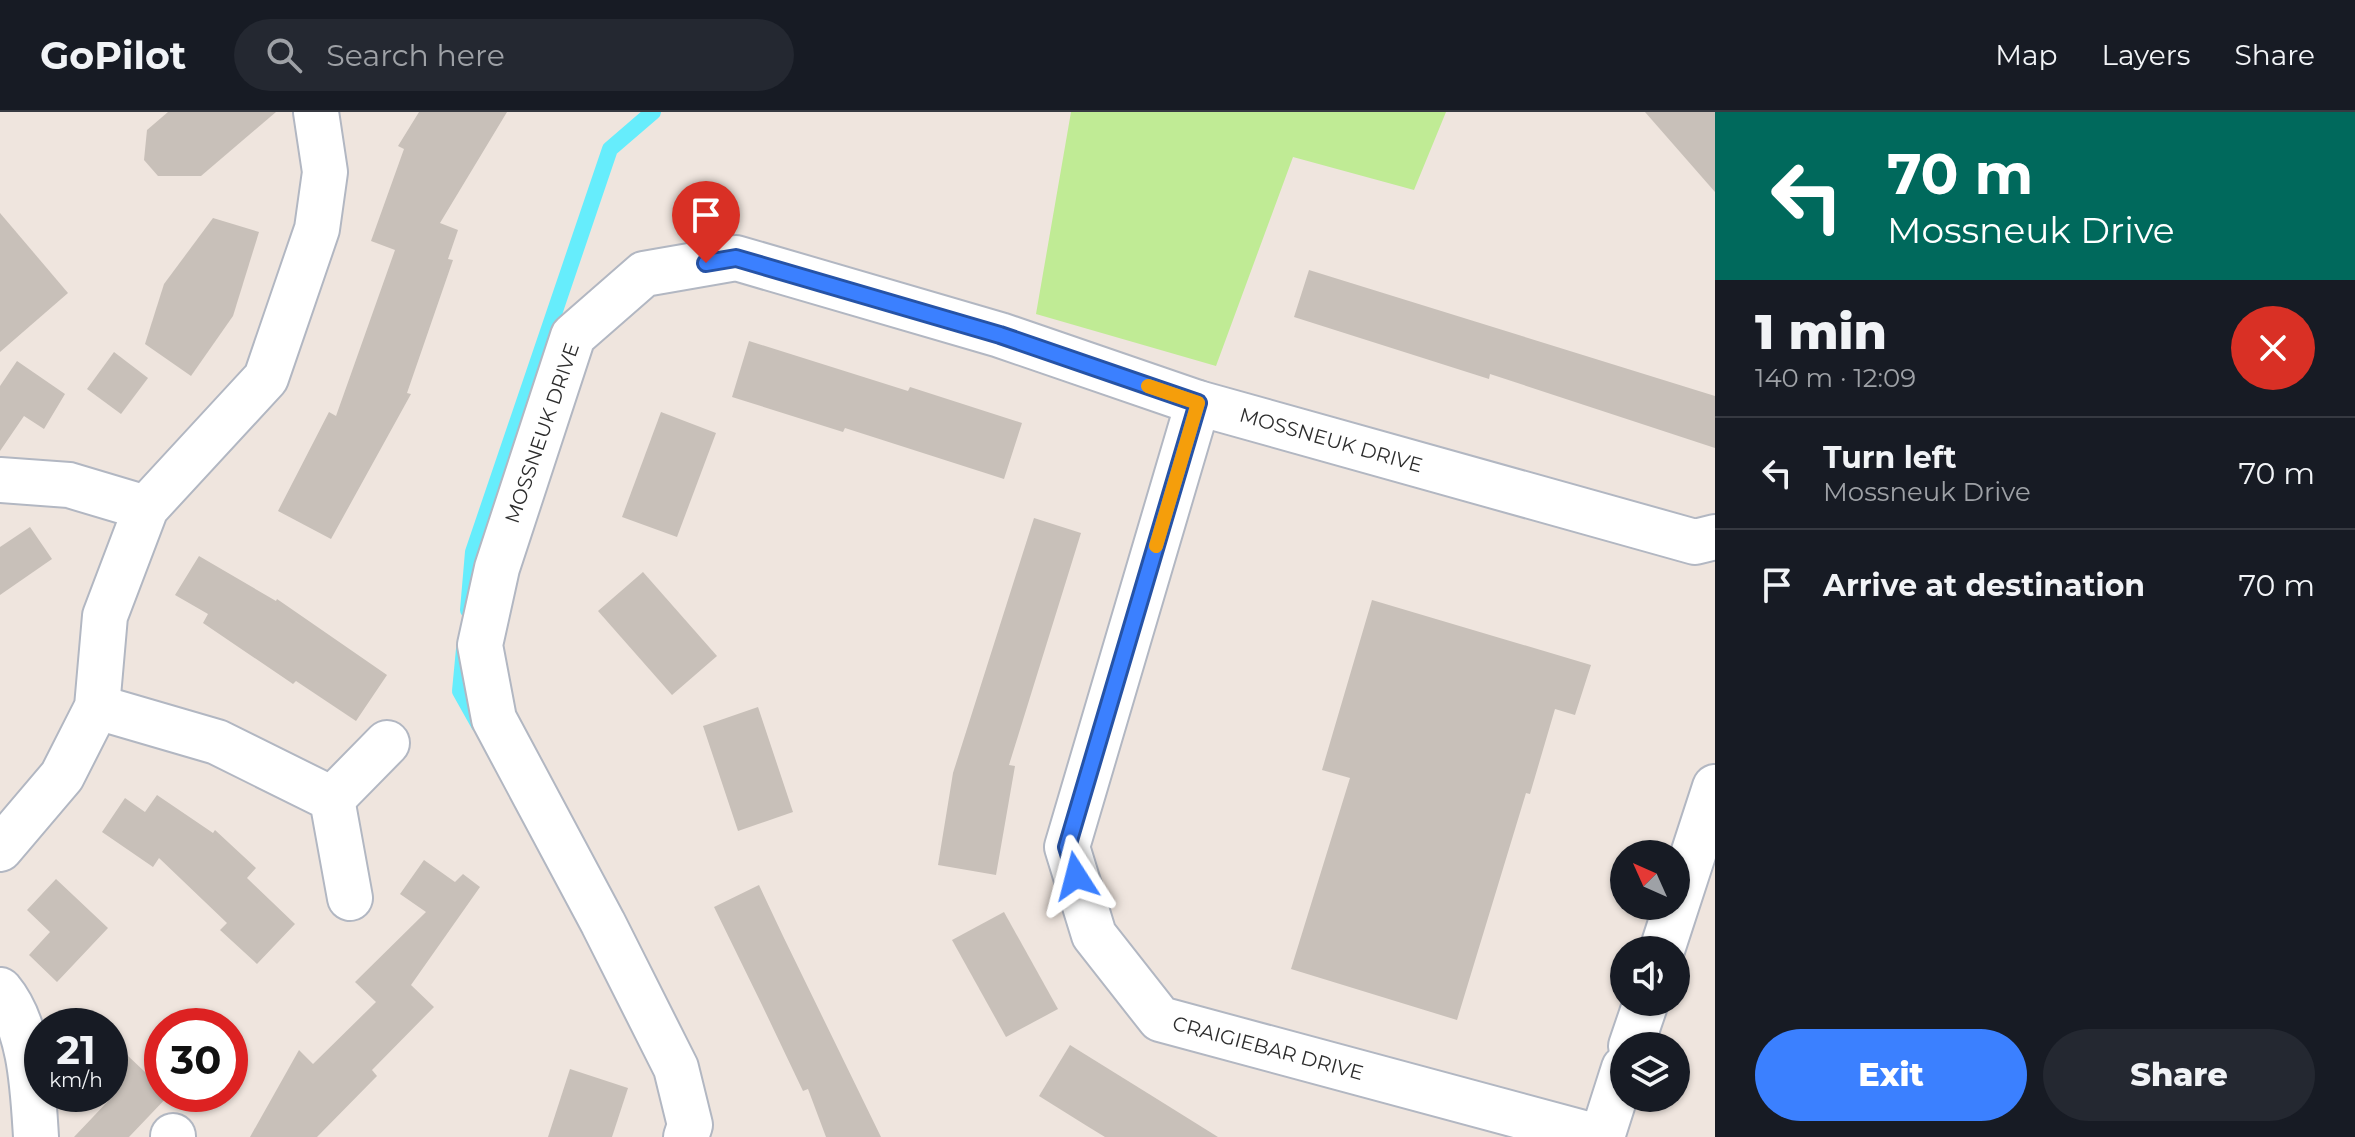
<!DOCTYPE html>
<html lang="en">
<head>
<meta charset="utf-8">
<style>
  body { margin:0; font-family:Montserrat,sans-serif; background:#242831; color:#f1f3f6; height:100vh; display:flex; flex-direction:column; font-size:30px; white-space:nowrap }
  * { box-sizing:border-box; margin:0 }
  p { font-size:26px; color:#9ea1a6 }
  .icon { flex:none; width:44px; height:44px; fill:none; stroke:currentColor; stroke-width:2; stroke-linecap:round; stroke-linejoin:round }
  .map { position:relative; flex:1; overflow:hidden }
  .panel { display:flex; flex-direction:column; background:#171b24; width:640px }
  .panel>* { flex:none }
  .hud { background:#00695c; color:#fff; overflow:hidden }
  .needle { width:52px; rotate:315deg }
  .controls { position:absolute; left:1610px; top:728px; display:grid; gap:16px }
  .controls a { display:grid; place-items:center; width:80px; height:80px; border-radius:50%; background:#171b24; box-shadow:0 2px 6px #0004; font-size:40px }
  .speed { position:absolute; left:24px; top:896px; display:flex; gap:16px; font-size:40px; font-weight:700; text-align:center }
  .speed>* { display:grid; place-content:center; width:104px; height:104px; border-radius:50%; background:#171b24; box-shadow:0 2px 6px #0004; line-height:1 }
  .speed small { font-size:20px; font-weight:400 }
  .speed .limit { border:12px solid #d22; background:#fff; color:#111 }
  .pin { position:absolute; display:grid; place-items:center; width:68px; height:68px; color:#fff; margin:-82px -34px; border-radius:50% 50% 50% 0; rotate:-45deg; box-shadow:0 0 8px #0007 }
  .pin .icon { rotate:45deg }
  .me { position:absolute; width:88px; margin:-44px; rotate:351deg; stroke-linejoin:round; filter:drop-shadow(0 0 6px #0008) }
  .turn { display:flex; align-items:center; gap:28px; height:168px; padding:0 40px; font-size:36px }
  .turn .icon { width:104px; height:104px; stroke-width:2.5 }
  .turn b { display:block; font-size:56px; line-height:68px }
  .round { display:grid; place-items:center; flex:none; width:84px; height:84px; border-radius:42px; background:#242831 }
  .summary { display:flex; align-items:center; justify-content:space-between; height:136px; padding:0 40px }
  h1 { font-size:48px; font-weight:800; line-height:60px }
  .button { display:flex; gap:16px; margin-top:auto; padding:16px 40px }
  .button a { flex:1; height:92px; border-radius:48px; background:#3b80ff; color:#fff; font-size:32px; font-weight:800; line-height:92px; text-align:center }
  .button a+a { background:#242831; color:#f1f3f6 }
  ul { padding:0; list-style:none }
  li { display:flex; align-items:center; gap:24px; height:112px; padding:0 40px; border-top:2px solid #363941 }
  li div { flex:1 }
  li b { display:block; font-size:30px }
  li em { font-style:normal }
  header { display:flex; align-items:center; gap:48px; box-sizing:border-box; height:112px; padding:0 40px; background:#171b24; border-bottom:2px solid #363941 }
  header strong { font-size:38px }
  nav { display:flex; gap:44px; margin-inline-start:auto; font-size:28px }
  .search { width:560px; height:72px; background:#242831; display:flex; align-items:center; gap:20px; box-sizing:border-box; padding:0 28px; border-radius:44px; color:#9ea1a6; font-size:30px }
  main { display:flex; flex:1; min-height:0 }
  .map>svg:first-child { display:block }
  .green { fill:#c0eb95 }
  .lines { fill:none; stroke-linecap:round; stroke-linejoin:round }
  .stream { stroke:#66edfc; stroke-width:16 }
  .building { fill:#c8c0b9 }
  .minor-casing { stroke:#b2b7c2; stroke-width:48 }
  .minor { stroke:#fff; stroke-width:44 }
  .route-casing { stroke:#2653a6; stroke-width:20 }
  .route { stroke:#3b80ff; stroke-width:14 }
  .slow { stroke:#f59e0b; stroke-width:14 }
  .labels { text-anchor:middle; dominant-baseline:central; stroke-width:7; stroke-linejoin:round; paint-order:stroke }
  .street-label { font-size:20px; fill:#2d2d2d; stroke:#fff }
</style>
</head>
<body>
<header>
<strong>GoPilot</strong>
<div class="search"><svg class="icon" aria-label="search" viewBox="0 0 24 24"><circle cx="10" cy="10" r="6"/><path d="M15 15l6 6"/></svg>Search here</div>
<nav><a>Map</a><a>Layers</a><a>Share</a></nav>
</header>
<main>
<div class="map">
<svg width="1715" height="1025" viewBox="0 0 1715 1025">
  <rect width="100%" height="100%" fill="#efe5de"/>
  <path class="green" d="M 1071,0 L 1446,0 L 1414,78 L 1293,45 L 1216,254 L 1036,202 Z"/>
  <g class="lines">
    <g class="stream">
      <path d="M 468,498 L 473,440 L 610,37 L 653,0"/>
      <path d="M 464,537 L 460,579 L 479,613"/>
    </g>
  </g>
  <g class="building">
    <path d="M 168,0 L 276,0 L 201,64 L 158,64 L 144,48 L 147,18 Z"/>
    <path d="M 419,0 L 507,0 L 440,111 L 458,118 L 448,147 L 453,148 L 407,281 L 411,282 L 331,427 L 278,399 L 329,300 L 336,304 L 395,138 L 371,129 L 404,37 L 398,34 Z"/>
    <path d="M 1645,0 L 1715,0 L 1715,80 Z"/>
    <path d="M 0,101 L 68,181 L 0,240 Z"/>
    <path d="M 213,106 L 259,120 L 233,204 L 191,264 L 145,232 L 164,172 Z"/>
    <path d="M 1309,158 L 1715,284 L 1715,336 L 1490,262 L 1489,267 L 1294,205 Z"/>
    <path d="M 749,229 L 908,279 L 910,275 L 1022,311 L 1004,367 L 845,316 L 843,320 L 732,285 Z"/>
    <path d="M 114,240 L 148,266 L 121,302 L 87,277 Z"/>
    <path d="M 17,249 L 65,282 L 44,317 L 24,304 L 0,339 L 0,274 Z"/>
    <path d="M 661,300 L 716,321 L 677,425 L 622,405 Z"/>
    <path d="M 1034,406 L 1081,421 L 1009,653 L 1015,654 L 996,763 L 938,753 L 953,661 Z"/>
    <path d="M 30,415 L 52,447 L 0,483 L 0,435 Z"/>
    <path d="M 199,444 L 276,489 L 277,487 L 387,563 L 356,609 L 296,569 L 293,572 L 203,511 L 208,502 L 175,483 Z"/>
    <path d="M 643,460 L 717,544 L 672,583 L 598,499 Z"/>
    <path d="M 1372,488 L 1591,553 L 1575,603 L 1555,597 L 1530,682 L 1526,681 L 1457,908 L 1291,857 L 1350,666 L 1322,658 Z"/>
    <path d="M 758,595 L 793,700 L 738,719 L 703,614 Z"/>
    <path d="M 157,683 L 213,721 L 215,718 L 256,756 L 247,766 L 295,812 L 257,852 L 220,818 L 227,811 L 159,746 L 153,755 L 102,720 L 125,686 L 145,700 Z"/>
    <path d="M 424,748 L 455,770 L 463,762 L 480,775 L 411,873 L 434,895 L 372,958 L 377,964 L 317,1025 L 250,1025 L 299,938 L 313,952 L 376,890 L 355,870 L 426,800 L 400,782 Z"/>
    <path d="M 56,767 L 108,816 L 57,870 L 29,843 L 50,820 L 27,798 Z"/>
    <path d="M 759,773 L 783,824 L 881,1025 L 826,1025 L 808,977 L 803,979 L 762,893 L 714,795 Z"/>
    <path d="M 1004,800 L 1058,897 L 1006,925 L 952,828 Z"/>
    <path d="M 110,927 L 162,976 L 162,982 L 170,982 L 129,1025 L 74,1025 L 111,986 Z"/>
    <path d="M 1070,933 L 1149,982 L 1218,1025 L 1105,1025 L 1087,1014 L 1039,984 Z"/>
    <path d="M 570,957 L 628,976 L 612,1025 L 548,1025 Z"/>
  </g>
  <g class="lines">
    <defs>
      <g id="minor">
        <path d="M 1198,291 L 1067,735 L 1094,823 L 1160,907 L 1598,1025"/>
        <path d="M 0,368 L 69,373 L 146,396"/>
        <path d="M 97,595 L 217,630 L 332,687 L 350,786"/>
        <path d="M 332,687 L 387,631"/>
        <path d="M 0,737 L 62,664 L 97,595 L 105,504 L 146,396 L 266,266 L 317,117 L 325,60 L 316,0"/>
        <path d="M 1662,838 L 1715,675"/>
        <path d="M 0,878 C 31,915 33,978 36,1025"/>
        <path d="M 1631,934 L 1646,890"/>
        <path d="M 173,1025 L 173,1024"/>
        <path d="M 686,1025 L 690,1013 L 676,956 L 603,811 L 494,607 L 480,533 L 497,456 L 573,224 L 644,162 L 736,146 L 1000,223 L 1198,291 L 1695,430 L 1715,425"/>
        <path d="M 1602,1025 L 1624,956"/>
      </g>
    </defs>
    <use href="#minor" class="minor-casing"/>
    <use href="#minor" class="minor"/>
  </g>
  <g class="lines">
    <defs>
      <path id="route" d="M 706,151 L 736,146 L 1000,223 L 1198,291 L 1067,735 L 1076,764"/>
    </defs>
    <use href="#route" class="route-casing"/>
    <use href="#route" class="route"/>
    <path class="slow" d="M 1148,274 L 1198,291 L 1156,434"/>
  </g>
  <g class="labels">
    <g class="street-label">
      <text transform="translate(542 321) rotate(-71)">MOSSNEUK DRIVE</text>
      <text transform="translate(1331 328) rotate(16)">MOSSNEUK DRIVE</text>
      <text transform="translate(1268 936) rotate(15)">CRAIGIEBAR DRIVE</text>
    </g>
  </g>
</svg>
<div class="controls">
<a><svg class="needle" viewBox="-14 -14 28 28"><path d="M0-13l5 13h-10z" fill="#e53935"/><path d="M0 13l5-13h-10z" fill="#9ea1a6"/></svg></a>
<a><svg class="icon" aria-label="sound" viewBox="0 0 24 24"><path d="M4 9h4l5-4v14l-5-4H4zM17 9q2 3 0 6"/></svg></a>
<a><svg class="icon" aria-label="layers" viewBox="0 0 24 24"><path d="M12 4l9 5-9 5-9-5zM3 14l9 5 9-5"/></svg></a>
</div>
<div class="speed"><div>21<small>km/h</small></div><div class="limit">30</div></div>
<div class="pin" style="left:706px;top:151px;background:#d93025"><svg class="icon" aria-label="arrive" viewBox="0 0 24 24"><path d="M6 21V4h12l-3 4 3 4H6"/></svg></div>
<svg class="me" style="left:1076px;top:764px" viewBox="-20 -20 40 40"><path d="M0-17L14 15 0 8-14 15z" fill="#3b80ff" stroke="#fff" stroke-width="4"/></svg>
</div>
<section class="panel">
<div class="hud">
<div class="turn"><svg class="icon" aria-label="left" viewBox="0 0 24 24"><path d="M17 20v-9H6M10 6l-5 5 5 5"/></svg><div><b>70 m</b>Mossneuk Drive</div></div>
</div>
<div class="summary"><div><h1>1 min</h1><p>140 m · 12:09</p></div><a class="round" style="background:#d93025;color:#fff"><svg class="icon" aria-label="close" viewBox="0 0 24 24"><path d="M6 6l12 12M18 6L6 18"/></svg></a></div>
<ul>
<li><svg class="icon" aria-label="left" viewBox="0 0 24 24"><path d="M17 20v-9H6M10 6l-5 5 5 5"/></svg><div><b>Turn left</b><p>Mossneuk Drive</p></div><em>70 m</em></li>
<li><svg class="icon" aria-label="arrive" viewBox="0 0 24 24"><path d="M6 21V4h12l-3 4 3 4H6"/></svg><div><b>Arrive at destination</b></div><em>70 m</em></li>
</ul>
<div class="button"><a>Exit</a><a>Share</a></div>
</section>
</main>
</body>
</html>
